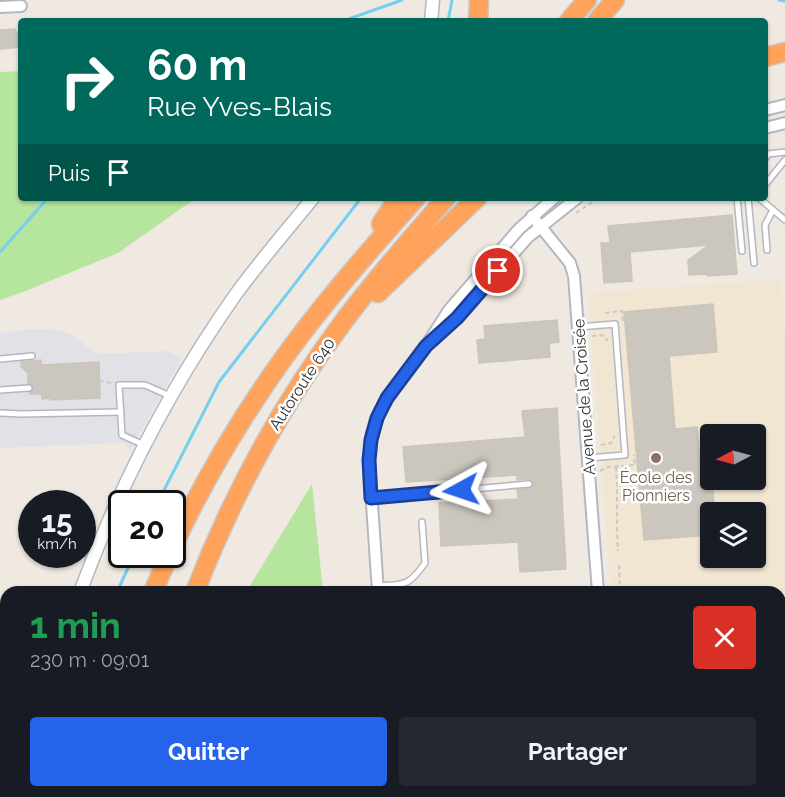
<!DOCTYPE html>
<html lang="fr">
<head>
<meta charset="utf-8">
<style>
  body { margin:0; font-family:Raleway,sans-serif; background:#242831; color:#f1f3f6; height:100vh; display:flex; flex-direction:column; font-size:22px; white-space:nowrap }
  * { box-sizing:border-box; margin:0 }
  p { font-size:20px; color:#9ea1a6 }
  .icon { flex:none; width:33px; height:33px; fill:none; stroke:currentColor; stroke-width:2; stroke-linecap:round; stroke-linejoin:round }
  .map { position:relative; flex:1; overflow:hidden }
  .panel { position:absolute; left:0px; top:586px; width:786px; height:212px; display:flex; flex-direction:column; background:#171b24; border-radius:18px 18px 0 0; box-shadow:0 2px 4px #0004 }
  .panel>* { flex:none }
  .hud { position:absolute; left:18px; top:18px; width:750px; height:183px; border-radius:6px; box-shadow:0 2px 4px #0004; background:#00695c; color:#fff; overflow:hidden }
  .needle { width:39px; rotate:264deg }
  .tools { position:absolute; left:700px; top:424px; display:grid; gap:12px }
  .tools a { display:grid; place-items:center; width:66px; height:66px; border-radius:6px; background:#171b24; box-shadow:0 2px 4px #0004; font-size:30px }
  .speed { position:absolute; left:18px; top:490px; display:flex; gap:12px; font-size:30px; font-weight:700; text-align:center }
  .speed>* { display:grid; place-content:center; width:78px; height:78px; border-radius:50%; background:#171b24; box-shadow:0 2px 4px #0004; line-height:1 }
  .speed small { font-size:15px; font-weight:400 }
  .speed .limit { border:3px solid #111; border-radius:9px; background:#fff; color:#111 }
  .pin { position:absolute; display:grid; place-items:center; width:51px; height:51px; color:#fff; margin:-26px; border:3px solid #fff; border-radius:50%; box-shadow:0 2px 6px #0007 }
  .me { position:absolute; width:66px; margin:-33px; rotate:265deg; stroke-linejoin:round; filter:drop-shadow(0 0 4px #0008) }
  .turn { display:flex; align-items:center; gap:21px; height:126px; padding:0 30px; font-size:27px }
  .turn .icon { width:78px; height:78px; stroke-width:2.5 }
  .turn b { display:block; font-size:42px; line-height:51px }
  .then { display:flex; align-items:center; height:57px; padding:0 30px; background:#0003; gap:12px; font-size:22px }
  .round { display:grid; place-items:center; flex:none; width:63px; height:63px; border-radius:6px; background:#242831 }
  .headline { display:flex; align-items:center; justify-content:space-between; height:102px; padding:0 30px }
  h1 { font-size:36px; font-weight:700; line-height:45px; color:#1e9e55 }
  .primary-button { display:flex; gap:12px; margin-top:auto; padding:12px 30px }
  .primary-button a { flex:1; height:69px; border-radius:6px; background:#2563eb; color:#fff; font-size:24px; font-weight:700; line-height:69px; text-align:center }
  .primary-button a+a { background:#242831; color:#f1f3f6 }
  .map>svg:first-child { display:block }
  .industrial { fill:#e3e1e8 }
  .education { fill:#f0e6d1; fill-rule:evenodd }
  .green { fill:#b6e59e }
  .lines { fill:none; stroke-linecap:round; stroke-linejoin:round }
  .stream { stroke:#75cff0; stroke-width:3 }
  .building { fill:#cbc7bf; stroke:#cbc5ba; stroke-width:1.5 }
  .service-casing { stroke:#b4b7c1; stroke-width:8 }
  .minor-casing { stroke:#b4b7c1; stroke-width:14 }
  .tertiary-casing { stroke:#b4b7c1; stroke-width:15 }
  .motorway-casing { stroke:#c9c9c9; stroke-width:21 }
  .path { stroke:#c9c9c9; stroke-width:2; stroke-dasharray:4.5 3; stroke-linecap:butt }
  .service { stroke:#fff; stroke-width:5 }
  .minor { stroke:#fff; stroke-width:10 }
  .tertiary { stroke:#fff; stroke-width:12 }
  .motorway { stroke:#ffa35c; stroke-width:18 }
  .rail-casing { stroke:#a3a6b8; stroke-width:5 }
  .rail { stroke:#fff; stroke-width:3; stroke-dasharray:9; stroke-linecap:butt }
  .route-casing { stroke:#184099; stroke-width:15 }
  .route { stroke:#2563eb; stroke-width:10 }
  .education-dot { fill:#8d6e63; stroke:#fff; stroke-width:2 }
  .labels { text-anchor:middle; dominant-baseline:central; stroke-width:5; stroke-linejoin:round; paint-order:stroke }
  .street-label { font-size:16px; fill:#2e2e2e; stroke:#fff }
  .education-label { font-size:16px; fill:#785e54; stroke:#fff }
</style>
</head>
<body>
<div class="map">
<svg width="785" height="797" viewBox="0 0 785 797">
  <rect width="100%" height="100%" fill="#efe9e1"/>
  <path class="industrial" d="M 32,329 L 58,330 L 71,334 L 97,354 L 167,351 L 182,358 L 130,451 L 128,446 L 123,443 L 0,448 L 0,333 Z"/>
  <path class="education" d="M 781,279 L 785,341 L 785,645 L 780,646 L 780,592 L 611,592 L 588,293 ZM 711,435 L 756,435 L 756,480 L 711,480 ZM 711,513 L 756,513 L 756,558 L 711,558 Z"/>
  <g class="green">
    <path d="M 21,71 L 21,198 L 196,198 L 118,253 L 28,290 L 0,300 L 0,72 Z"/>
    <path d="M 312,484 L 323,592 L 246,592 Z"/>
    <path d="M 0,672 L 5,680 L 6,687 L 6,740 L 0,768 Z"/>
    <path d="M 181,792 L 343,792 L 343,797 L 180,797 Z"/>
  </g>
  <g class="lines">
    <g class="stream">
      <path d="M 779,0 L 785,1"/>
      <path d="M 343,21 L 402,0"/>
      <path d="M 448,21 L 452,0"/>
      <path d="M 0,252 L 48,198"/>
      <path d="M 157,504 L 219,382 L 361,198"/>
      <path d="M 117,592 L 134,555"/>
      <path d="M 60,797 L 61,792"/>
    </g>
  </g>
  <g class="building">
    <path d="M 15,29 L 15,32 L 21,32 L 21,47 L 0,49 L 0,30 Z"/>
    <path d="M 732,215 L 737,274 L 707,276 L 707,274 L 689,275 L 688,260 L 709,245 L 630,252 L 632,281 L 604,283 L 601,243 L 610,243 L 608,226 Z"/>
    <path d="M 713,304 L 717,352 L 669,356 L 675,429 L 697,427 L 701,474 L 711,473 L 715,513 L 711,513 L 711,535 L 644,540 L 624,312 Z"/>
    <path d="M 557,320 L 559,342 L 549,343 L 550,357 L 479,363 L 477,340 L 485,339 L 484,326 Z"/>
    <path d="M 41,360 L 41,365 L 99,362 L 100,398 L 50,400 L 50,398 L 42,399 L 42,394 L 29,394 L 34,387 L 28,383 L 28,373 L 21,367 L 21,362 Z"/>
    <path d="M 557,408 L 566,569 L 520,572 L 518,542 L 441,546 L 439,503 L 518,499 L 517,490 L 531,488 L 533,482 L 529,479 L 517,480 L 517,475 L 406,482 L 403,447 L 525,437 L 522,411 Z"/>
  </g>
  <g class="lines">
    <defs>
      <g id="service">
        <path d="M 765,159 L 768,154 L 785,152"/>
        <path d="M 765,185 L 785,160"/>
        <path d="M 737,198 L 742,251"/>
        <path d="M 748,198 L 754,263"/>
        <path d="M 759,198 L 785,220"/>
        <path d="M 767,250 L 765,225 L 773,210"/>
        <path d="M 579,327 L 615,324 L 625,455 L 588,458"/>
        <path d="M 0,359 L 32,356"/>
        <path d="M 0,390 L 29,388"/>
        <path d="M 0,413 L 21,414 L 121,412"/>
        <path d="M 144,445 L 122,435 L 119,385 L 145,385 L 170,396"/>
        <path d="M 371,498 L 529,484"/>
        <path d="M 377,586 C 405,584 408,587 425,563 L 422,522"/>
      </g>
      <g id="minor">
        <path d="M 0,7 L 21,6"/>
        <path d="M 765,110 L 785,105"/>
        <path d="M 765,128 L 785,123"/>
        <path d="M 532,216 L 570,263 L 574,276 L 598,592"/>
        <path d="M 437,336 L 466,308 L 528,237 L 577,198"/>
        <path d="M 378,592 L 369,460 L 372,433 L 380,411 L 395,387 L 426,346 L 449,310 L 519,229 L 554,198"/>
        <path d="M 393,792 L 393,797"/>
        <path d="M 615,792 L 616,797"/>
      </g>
      <g id="tertiary">
        <path d="M 431,21 L 433,0"/>
        <path d="M 80,592 C 119,487 171,386 236,294 C 260,261 287,230 313,198"/>
        <path d="M 27,797 L 27,792"/>
      </g>
      <g id="motorway">
        <path d="M 478,21 L 479,0"/>
        <path d="M 569,21 L 587,0"/>
        <path d="M 597,21 L 615,0"/>
        <path d="M 765,57 L 785,52"/>
        <path d="M 381,224 L 398,198"/>
        <path d="M 378,293 L 477,198"/>
        <path d="M 172,548 C 203,482 240,419 283,359 C 323,303 370,250 416,198"/>
        <path d="M 153,592 L 169,555"/>
        <path d="M 195,592 C 232,496 282,404 344,321 C 376,278 412,238 446,198"/>
        <path d="M 92,797 L 93,792"/>
        <path d="M 139,797 L 140,792"/>
      </g>
    </defs>
    <use href="#service" class="service-casing"/>
    <use href="#minor" class="minor-casing"/>
    <use href="#tertiary" class="tertiary-casing"/>
    <use href="#motorway" class="motorway-casing"/>
    <g class="path">
      <path d="M 576,213 L 599,198"/>
      <path d="M 605,313 L 622,311 L 623,321"/>
      <path d="M 592,336 L 602,335 L 608,341"/>
      <path d="M 99,381 L 111,383"/>
      <path d="M 601,445 L 611,443 L 615,436"/>
      <path d="M 616,467 C 618,495 616,523 618,551"/>
      <path d="M 600,471 L 608,467 L 635,465 L 634,455"/>
      <path d="M 619,565 L 620,592"/>
      <path d="M 636,792 L 638,797"/>
    </g>
    <use href="#service" class="service"/>
    <use href="#minor" class="minor"/>
    <use href="#tertiary" class="tertiary"/>
    <use href="#motorway" class="motorway"/>
    <defs>
      <g id="rail">
        <path d="M 0,635 L 6,643"/>
        <path d="M 80,792 L 81,797"/>
      </g>
    </defs>
    <use href="#rail" class="rail-casing"/>
    <use href="#rail" class="rail"/>
  </g>
  <g class="lines">
    <defs>
      <path id="route" d="M 461,490 L 371,498 L 369,460 L 371,440 L 377,418 L 387,398 L 426,346 L 457,318 L 498,271"/>
    </defs>
    <use href="#route" class="route-casing"/>
    <use href="#route" class="route"/>
  </g>
  <circle class="education-dot" cx="656" cy="458" r="6"/>
  <g class="labels">
    <g class="street-label">
      <text transform="translate(302 384) rotate(-57)">Autoroute 640</text>
      <text transform="translate(584 397) rotate(-94)">Avenue de la Croisée</text>
    </g>
    <g class="education-label">
      <text x="656" y="477">École des<tspan x="656" dy="18">Pionniers</tspan></text>
    </g>
  </g>
</svg>
<div class="tools">
<a><svg class="needle" viewBox="-14 -14 28 28"><path d="M0-13l5 13h-10z" fill="#e53935"/><path d="M0 13l5-13h-10z" fill="#9ea1a6"/></svg></a>
<a><svg class="icon" aria-label="layers" viewBox="0 0 24 24"><path d="M12 4l9 5-9 5-9-5zM3 14l9 5 9-5"/></svg></a>
</div>
<div class="speed"><div>15<small>km/h</small></div><div class="limit">20</div></div>
<div class="pin" style="left:498px;top:271px;background:#d93025"><svg class="icon" aria-label="arrive" viewBox="0 0 24 24"><path d="M6 21V4h12l-3 4 3 4H6"/></svg></div>
<svg class="me" style="left:461px;top:490px" viewBox="-20 -20 40 40"><path d="M0-17L14 15 0 8-14 15z" fill="#2563eb" stroke="#fff" stroke-width="4"/></svg>
<div class="hud">
<div class="turn"><svg class="icon" aria-label="right" viewBox="0 0 24 24"><path d="M7 20v-9h11M14 6l5 5-5 5"/></svg><div><b>60 m</b>Rue Yves-Blais</div></div>
<div class="then">Puis<svg class="icon" aria-label="arrive" viewBox="0 0 24 24"><path d="M6 21V4h12l-3 4 3 4H6"/></svg></div>
</div>
<section class="panel">
<div class="headline"><div><h1>1 min</h1><p>230 m · 09:01</p></div><a class="round" style="background:#d93025;color:#fff"><svg class="icon" aria-label="close" viewBox="0 0 24 24"><path d="M6 6l12 12M18 6L6 18"/></svg></a></div>
<div class="primary-button"><a>Quitter</a><a>Partager</a></div>
</section>
</div>
</body>
</html>
